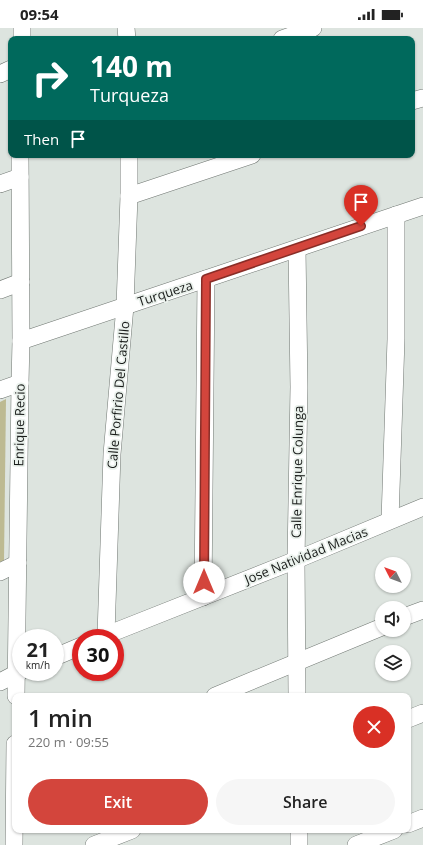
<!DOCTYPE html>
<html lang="en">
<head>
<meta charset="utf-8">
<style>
  body { margin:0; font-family:"Open Sans",sans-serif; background:#f6f6f6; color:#222; height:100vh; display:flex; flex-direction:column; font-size:15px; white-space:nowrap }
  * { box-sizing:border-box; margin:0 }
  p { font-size:13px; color:#767676 }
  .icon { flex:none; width:22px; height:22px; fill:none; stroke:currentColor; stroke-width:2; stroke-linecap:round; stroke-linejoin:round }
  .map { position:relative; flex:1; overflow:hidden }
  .side { position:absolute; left:12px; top:665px; width:399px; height:140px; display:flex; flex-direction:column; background:#fff; border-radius:8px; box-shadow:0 1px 3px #0004 }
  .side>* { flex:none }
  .hud { position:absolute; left:8px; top:8px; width:407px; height:122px; border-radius:8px; box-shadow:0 1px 3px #0004; background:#00695c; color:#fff; overflow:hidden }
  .needle { width:26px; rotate:312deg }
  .buttons { position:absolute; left:375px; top:529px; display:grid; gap:8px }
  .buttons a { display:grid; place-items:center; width:36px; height:36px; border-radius:50%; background:#fff; box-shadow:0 1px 3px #0004; font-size:20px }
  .speed { position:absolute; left:12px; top:601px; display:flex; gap:8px; font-size:20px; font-weight:700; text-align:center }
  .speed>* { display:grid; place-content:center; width:52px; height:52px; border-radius:50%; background:#fff; box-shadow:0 1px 3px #0004; line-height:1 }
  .speed small { font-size:10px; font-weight:400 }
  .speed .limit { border:6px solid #d22; background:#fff; color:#111 }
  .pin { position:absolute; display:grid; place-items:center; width:34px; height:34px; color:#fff; margin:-41px -17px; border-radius:50% 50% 50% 0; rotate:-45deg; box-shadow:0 0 4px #0007 }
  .pin .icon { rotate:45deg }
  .me { position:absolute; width:44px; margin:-22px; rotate:0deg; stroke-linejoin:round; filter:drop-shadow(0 0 3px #0008) }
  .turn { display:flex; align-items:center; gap:14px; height:84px; padding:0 16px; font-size:18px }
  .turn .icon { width:52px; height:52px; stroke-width:2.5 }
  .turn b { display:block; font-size:28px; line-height:34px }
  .then { display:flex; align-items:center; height:38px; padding:0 16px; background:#0003; gap:8px; font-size:15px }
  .round { display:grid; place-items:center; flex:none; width:42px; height:42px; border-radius:21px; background:#f6f6f6 }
  .summary { display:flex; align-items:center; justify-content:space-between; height:68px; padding:0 16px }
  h1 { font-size:24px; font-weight:600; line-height:30px }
  .cta { display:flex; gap:8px; margin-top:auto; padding:8px 16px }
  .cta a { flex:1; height:46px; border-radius:24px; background:#d3453c; color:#fff; font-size:16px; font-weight:600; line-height:46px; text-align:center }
  .cta a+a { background:#f6f6f6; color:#222 }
  .status { display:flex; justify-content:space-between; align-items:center; height:28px; padding:0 20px; background:#fff; direction:ltr }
  .status svg { height:11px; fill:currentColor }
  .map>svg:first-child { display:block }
  .green { fill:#bdba92 }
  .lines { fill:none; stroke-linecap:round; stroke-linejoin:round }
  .minor-casing { stroke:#707772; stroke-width:18 }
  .minor { stroke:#fff; stroke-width:17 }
  .route-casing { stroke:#892d27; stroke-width:10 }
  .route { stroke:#d3453c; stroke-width:7 }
  .labels { text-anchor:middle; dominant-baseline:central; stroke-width:3.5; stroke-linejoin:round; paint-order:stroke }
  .street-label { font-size:13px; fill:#191c1a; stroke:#eaf1ec }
</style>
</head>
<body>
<div class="status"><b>09:54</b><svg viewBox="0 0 49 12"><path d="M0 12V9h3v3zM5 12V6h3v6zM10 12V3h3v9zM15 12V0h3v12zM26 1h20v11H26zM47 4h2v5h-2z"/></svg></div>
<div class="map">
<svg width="423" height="817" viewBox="0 0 423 817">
  <rect width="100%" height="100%" fill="#dde4df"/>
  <path class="green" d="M 6,371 L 4,533 L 0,534 L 0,374 Z"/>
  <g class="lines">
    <defs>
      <g id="minor">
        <path d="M 126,0 L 127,11"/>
        <path d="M 22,11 L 22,0"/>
        <path d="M 282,11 L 313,0"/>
        <path d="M 0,46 L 11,41"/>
        <path d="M 412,73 L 423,70"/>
        <path d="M 0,156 L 20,149"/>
        <path d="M 129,168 L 252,127"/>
        <path d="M 0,262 L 21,254"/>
        <path d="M 21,313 L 423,178"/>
        <path d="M 0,362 L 20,355"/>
        <path d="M 390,492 L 396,311 L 396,187"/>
        <path d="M 0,544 L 18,535"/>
        <path d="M 203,569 L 206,251"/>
        <path d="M 404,589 L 423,582"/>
        <path d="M 106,607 L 112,426 L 125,278 L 129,168 L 129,127"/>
        <path d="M 99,610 L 296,532 L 423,479"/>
        <path d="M 55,629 L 81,618"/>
        <path d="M 0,654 L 21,643"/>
        <path d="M 16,668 L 20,355 L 21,313 L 20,127"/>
        <path d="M 215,668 L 382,599"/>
        <path d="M 297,668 L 296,532 L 299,359 L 297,221"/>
        <path d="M 408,691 L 423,685"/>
        <path d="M 408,796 L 423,790"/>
        <path d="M 299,802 L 299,817"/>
        <path d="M 14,817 L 15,716"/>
        <path d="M 94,817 L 132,802"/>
        <path d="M 356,817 L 394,802"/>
      </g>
    </defs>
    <use href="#minor" class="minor-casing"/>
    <use href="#minor" class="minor"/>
  </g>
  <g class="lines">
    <defs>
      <path id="route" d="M 204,554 L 206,251 L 361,198"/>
    </defs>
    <use href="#route" class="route-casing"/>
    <use href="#route" class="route"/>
  </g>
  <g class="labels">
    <g class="street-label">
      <text transform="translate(165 265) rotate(-18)">Turqueza</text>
      <text transform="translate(118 367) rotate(-85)">Calle Porfirio Del Castillo</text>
      <text transform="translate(19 397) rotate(-89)">Enrique Recio</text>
      <text transform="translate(297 444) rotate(-89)">Calle Enrique Colunga</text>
      <text transform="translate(306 527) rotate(-22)">Jose Natividad Macias</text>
    </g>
  </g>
</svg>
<div class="buttons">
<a><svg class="needle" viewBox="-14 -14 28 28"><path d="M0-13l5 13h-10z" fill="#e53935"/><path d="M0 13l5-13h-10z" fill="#767676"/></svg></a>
<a><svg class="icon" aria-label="sound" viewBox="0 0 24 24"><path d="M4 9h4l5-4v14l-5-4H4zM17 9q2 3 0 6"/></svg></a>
<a><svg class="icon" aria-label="layers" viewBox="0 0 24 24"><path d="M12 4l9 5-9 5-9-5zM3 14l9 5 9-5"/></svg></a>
</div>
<div class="speed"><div>21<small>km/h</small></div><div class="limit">30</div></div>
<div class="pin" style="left:361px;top:198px;background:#d93025"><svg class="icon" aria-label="arrive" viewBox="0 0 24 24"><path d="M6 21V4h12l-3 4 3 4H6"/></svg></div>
<svg class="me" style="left:204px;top:554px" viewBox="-20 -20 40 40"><circle r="19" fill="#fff"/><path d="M0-13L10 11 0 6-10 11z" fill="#d3453c"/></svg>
<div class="hud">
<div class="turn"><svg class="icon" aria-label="right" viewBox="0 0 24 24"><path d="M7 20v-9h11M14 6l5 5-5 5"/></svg><div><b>140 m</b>Turqueza</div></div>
<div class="then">Then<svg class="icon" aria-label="arrive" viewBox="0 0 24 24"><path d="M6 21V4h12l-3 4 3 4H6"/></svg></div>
</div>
<section class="side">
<div class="summary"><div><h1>1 min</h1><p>220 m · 09:55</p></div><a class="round" style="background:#d93025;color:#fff"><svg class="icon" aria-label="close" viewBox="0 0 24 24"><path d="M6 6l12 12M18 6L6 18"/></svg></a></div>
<div class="cta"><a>Exit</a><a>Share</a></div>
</section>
</div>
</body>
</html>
